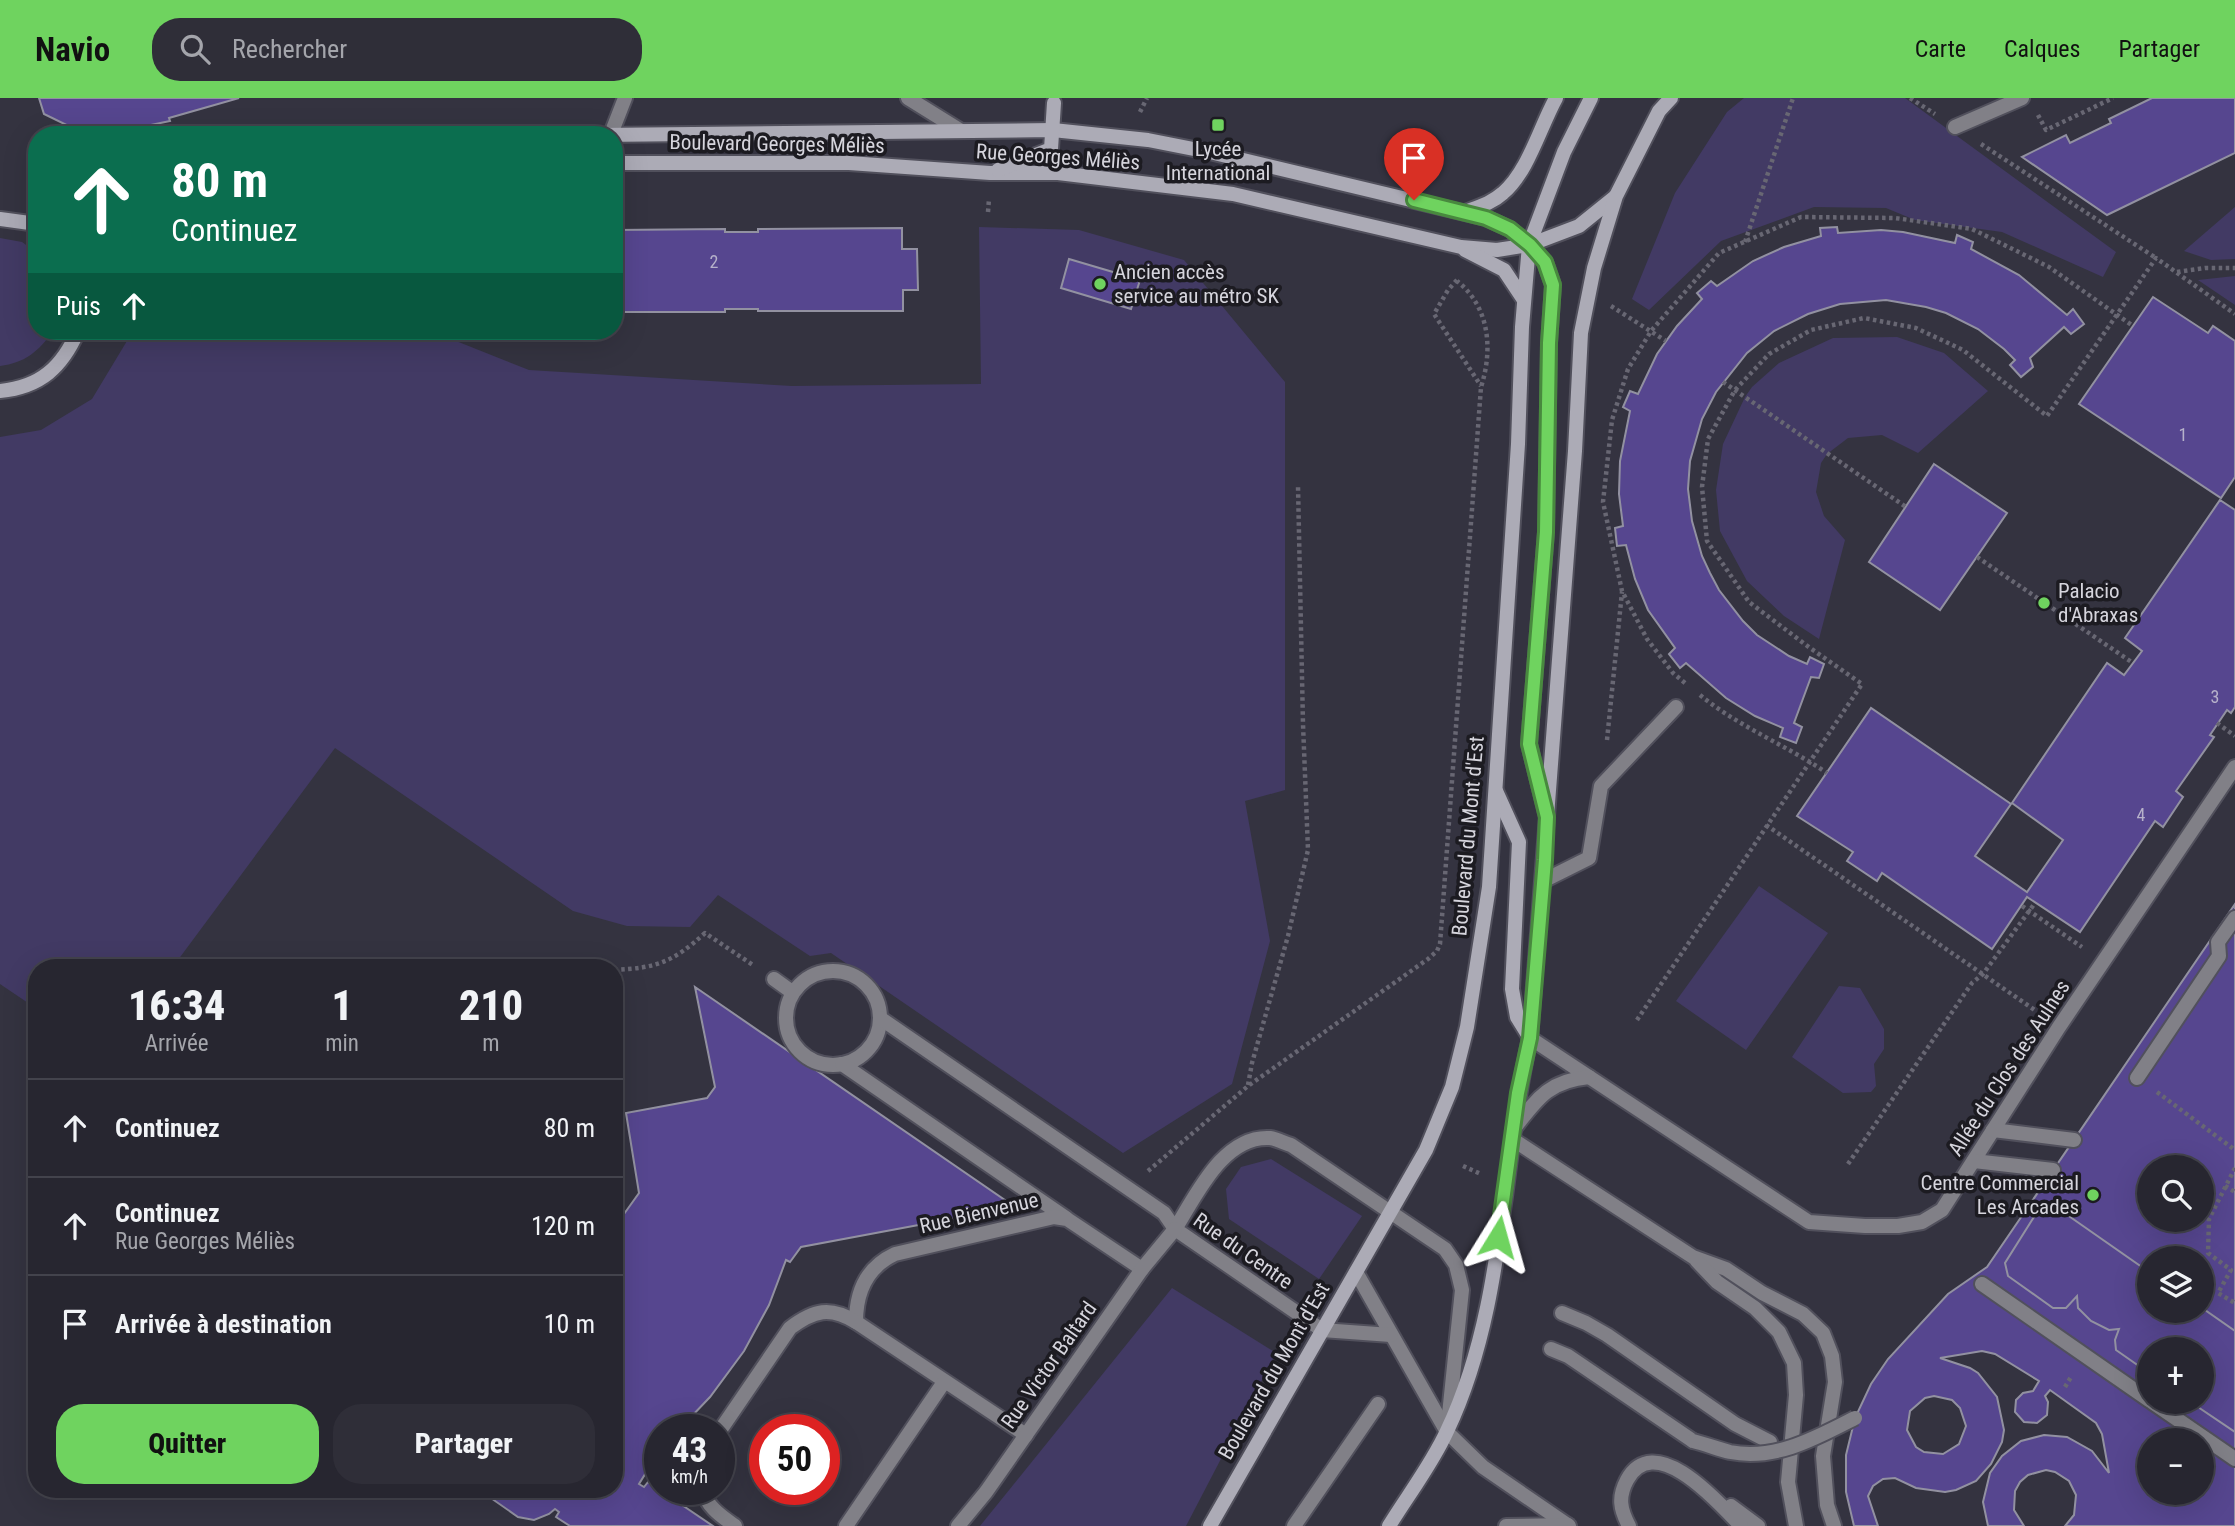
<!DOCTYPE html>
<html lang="fr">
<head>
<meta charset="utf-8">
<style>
  body { margin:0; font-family:"Roboto Condensed",sans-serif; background:#2f2e38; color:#f1f3f6; height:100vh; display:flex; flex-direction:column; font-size:26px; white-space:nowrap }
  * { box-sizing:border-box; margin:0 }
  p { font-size:23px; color:#a4a5ab }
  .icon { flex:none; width:38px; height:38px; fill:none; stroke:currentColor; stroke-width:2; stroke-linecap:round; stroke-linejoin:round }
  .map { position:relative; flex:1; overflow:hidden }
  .drawer { position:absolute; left:28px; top:861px; width:595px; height:539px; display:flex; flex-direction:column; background:#272630; border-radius:28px; box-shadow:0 7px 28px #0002,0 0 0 2px #43434c }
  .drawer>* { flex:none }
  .guide { position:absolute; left:28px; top:28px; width:595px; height:214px; border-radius:28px; box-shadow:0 7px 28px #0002,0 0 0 2px #43434c; background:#0b6e4f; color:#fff; overflow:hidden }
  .tools { position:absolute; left:2137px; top:1057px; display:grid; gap:14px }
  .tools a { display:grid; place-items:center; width:77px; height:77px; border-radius:50%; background:#272630; box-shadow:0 7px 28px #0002,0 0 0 2px #43434c; font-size:35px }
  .speed { position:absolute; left:644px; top:1316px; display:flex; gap:14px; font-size:35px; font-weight:700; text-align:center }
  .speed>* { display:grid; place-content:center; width:91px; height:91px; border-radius:50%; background:#272630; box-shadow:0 7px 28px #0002,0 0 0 2px #43434c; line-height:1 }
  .speed small { font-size:18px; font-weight:400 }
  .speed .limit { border:10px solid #d22; background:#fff; color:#111 }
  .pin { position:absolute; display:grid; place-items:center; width:60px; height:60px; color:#fff; margin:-72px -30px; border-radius:50% 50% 50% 0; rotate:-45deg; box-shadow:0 0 7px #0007 }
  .pin .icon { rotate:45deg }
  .me { position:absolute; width:77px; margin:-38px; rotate:8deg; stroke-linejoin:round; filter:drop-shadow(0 0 5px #0008) }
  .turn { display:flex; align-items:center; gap:24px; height:147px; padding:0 28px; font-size:32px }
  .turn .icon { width:91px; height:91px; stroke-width:2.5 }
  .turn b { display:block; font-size:49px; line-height:60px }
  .then { display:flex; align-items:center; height:66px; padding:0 28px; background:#0003; gap:14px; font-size:26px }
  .eta { display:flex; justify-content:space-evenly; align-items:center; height:119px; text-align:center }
  .eta b { font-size:42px; font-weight:800; line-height:49px }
  .cta { display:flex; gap:14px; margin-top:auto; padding:14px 28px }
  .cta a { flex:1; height:80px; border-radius:28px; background:#6fd35f; color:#111; font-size:28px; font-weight:800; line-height:80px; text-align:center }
  .cta a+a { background:#2f2e38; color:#f1f3f6 }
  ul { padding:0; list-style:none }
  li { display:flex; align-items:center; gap:21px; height:98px; padding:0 28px; border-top:2px solid #43434c }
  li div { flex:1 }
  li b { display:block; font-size:26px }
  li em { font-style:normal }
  header { display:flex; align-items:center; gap:42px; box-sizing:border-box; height:98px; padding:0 35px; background:#6fd35f; color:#111 }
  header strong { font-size:33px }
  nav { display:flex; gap:38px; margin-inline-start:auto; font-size:24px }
  .search { width:490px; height:63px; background:#2f2e38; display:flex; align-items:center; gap:18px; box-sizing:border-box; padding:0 24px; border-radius:28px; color:#a4a5ab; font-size:26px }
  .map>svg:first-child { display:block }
  .green { fill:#423a64 }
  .building { fill:#56468f; stroke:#9291a1; stroke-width:2; fill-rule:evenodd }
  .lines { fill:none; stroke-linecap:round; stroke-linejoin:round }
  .service-casing { stroke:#51505c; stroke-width:18 }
  .pedestrian-casing { stroke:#51505c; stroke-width:18 }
  .minor-casing { stroke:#51505c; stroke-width:18 }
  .secondary-casing { stroke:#51505c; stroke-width:18 }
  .path { stroke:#686773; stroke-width:4.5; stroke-dasharray:3.5 3.5; stroke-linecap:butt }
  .service { stroke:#818087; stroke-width:14 }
  .pedestrian { stroke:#818087; stroke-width:14 }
  .minor { stroke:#818087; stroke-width:14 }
  .secondary { stroke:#acabb6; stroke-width:14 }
  .service-bridge-casing { stroke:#51505c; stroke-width:18; stroke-linecap:butt }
  .service-bridge { stroke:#818087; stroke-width:14 }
  .route-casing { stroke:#48893e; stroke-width:18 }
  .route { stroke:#6fd35f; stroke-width:12 }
  .poi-dot { fill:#6fd35f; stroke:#1c1b21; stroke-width:2.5 }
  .labels { text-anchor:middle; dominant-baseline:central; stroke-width:7; stroke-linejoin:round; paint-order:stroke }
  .number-label { font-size:18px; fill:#b6b1ca }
  .street-label { font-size:21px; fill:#d6d5dd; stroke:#1c1b21 }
  .poi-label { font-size:21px; fill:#d6d5dd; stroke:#1c1b21; text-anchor:start }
</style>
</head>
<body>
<header>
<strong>Navio</strong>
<div class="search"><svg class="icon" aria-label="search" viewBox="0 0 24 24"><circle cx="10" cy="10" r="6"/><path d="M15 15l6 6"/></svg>Rechercher</div>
<nav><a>Carte</a><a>Calques</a><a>Partager</a></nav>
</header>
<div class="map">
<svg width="2235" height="1428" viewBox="0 0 2235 1428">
  <rect width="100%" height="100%" fill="#343340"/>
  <g class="green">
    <path d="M 1744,0 L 1905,0 L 2116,154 L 2103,179 L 2002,134 L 1915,122 L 1886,110 L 1814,109 L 1721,143 L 1649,212 L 1632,201 L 1675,95 L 1727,14 Z"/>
    <path d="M 2235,109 L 2235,161 L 2211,162 L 2184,153 Z"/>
    <path d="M 979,129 L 1079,132 L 1184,162 L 1285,284 L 1285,692 L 1245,703 L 1270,843 L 1232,986 L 1123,1055 L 831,855 L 810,858 L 718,797 L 690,829 L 627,828 L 573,813 L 335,650 L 172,870 L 37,870 L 37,911 L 0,886 L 0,339 L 41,332 L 92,301 L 133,233 L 431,233 L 529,272 L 792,288 L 981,286 Z"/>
    <path d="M 0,140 L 22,144 L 37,155 L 37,233 L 53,233 C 39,253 25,265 0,268 Z"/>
    <path d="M 2235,178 L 2235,207 L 2198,182 Z"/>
    <path d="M 1897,239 L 1944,255 L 1988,293 L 1918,355 L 1882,337 L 1848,340 L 1827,356 L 1821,365 L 1816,394 L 1824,418 L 1845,442 L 1819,541 L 1784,518 L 1747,483 L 1720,433 L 1716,392 L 1723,346 L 1745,299 L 1752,289 L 1779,265 L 1833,240 Z"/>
    <path d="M 1759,788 L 1828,835 L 1746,952 L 1676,903 Z"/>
    <path d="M 1839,888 L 1860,890 L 1884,931 L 1884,951 L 1874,966 L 1876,988 L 1871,994 L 1843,995 L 1792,959 Z"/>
    <path d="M 1271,1061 L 1362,1118 L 1319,1181 L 1229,1121 L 1226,1091 L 1241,1069 Z"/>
    <path d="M 1172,1190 L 1276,1255 L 1186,1428 L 980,1428 Z"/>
  </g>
  <g class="building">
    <path d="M 39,0 L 239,0 L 169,20 L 170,23 L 103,37 L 87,37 L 44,16 Z"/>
    <path d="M 2152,0 L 2235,0 L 2235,55 L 2107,117 L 2022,59 L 2066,37 L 2070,45 L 2111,25 L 2109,21 Z"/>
    <path d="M 1837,129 L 1838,135 L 1881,132 L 1903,134 L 1955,145 L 1957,137 L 1973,144 L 1971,151 L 2019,177 L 2067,217 L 2073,211 L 2084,226 L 2071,236 L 2064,229 L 2030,260 L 2033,269 L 2021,279 L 2010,267 L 2015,262 L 2004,251 L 1978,231 L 1946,215 L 1926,209 L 1886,202 L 1840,206 L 1808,216 L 1774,233 L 1747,255 L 1716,294 L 1702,321 L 1690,363 L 1688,391 L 1692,423 L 1702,458 L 1710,475 L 1719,492 L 1743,523 L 1757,537 L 1789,558 L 1807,566 L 1810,559 L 1824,566 L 1819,580 L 1811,579 L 1794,625 L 1802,629 L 1796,645 L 1780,639 L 1783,630 L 1755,618 L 1726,600 L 1686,565 L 1680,570 L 1669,556 L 1675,550 L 1648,512 L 1635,481 L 1626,447 L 1617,448 L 1615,430 L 1623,428 L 1619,396 L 1620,363 L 1630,313 L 1623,309 L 1630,293 L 1638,296 L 1657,256 L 1677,228 L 1702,201 L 1697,195 L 1711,183 L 1717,188 L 1753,163 L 1784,149 L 1821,138 L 1820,130 Z"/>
    <path d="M 902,130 L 902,151 L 917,151 L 918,192 L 903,192 L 903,213 L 758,213 L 758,211 L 725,211 L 725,214 L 614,214 L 614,132 L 725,131 L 725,134 L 758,134 L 758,131 Z"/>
    <path d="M 1069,161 L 1140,182 L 1131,211 L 1061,190 Z"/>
    <path d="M 2153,199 L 2208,235 L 2213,228 L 2235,243 L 2235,379 L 2221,400 L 2079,306 Z"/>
    <path d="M 1934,366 L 2007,415 L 1940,512 L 1869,464 Z"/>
    <path d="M 2220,402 L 2235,412 L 2235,609 L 2231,615 L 2227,612 L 2210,637 L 2214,639 L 2176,693 L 2183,699 L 2163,729 L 2155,723 L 2080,834 L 2027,799 L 1992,851 L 1882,775 L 1877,783 L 1847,763 L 1853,754 L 1797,718 L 1871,610 L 2011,706 L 1975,758 L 2027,794 L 2063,742 L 2012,705 L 2107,565 L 2124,577 L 2142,553 L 2125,540 Z"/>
    <path d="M 2235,806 L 2235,1428 L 2065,1428 L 2074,1417 L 2076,1397 L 2069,1383 L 2055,1374 L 2046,1372 L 2028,1377 L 2020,1384 L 2015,1393 L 2014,1412 L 2024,1428 L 1988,1428 L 1983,1404 L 1990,1375 L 2002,1358 L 2021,1343 L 2044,1337 L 2067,1339 L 2092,1353 L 2109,1375 L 2102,1336 L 2096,1325 L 2050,1292 L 2045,1298 L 2048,1304 L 2047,1317 L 2037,1325 L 2024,1324 L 2015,1314 L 2016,1302 L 2023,1295 L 2033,1293 L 2039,1283 L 1995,1256 L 1982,1253 L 1940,1260 L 1970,1270 L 1978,1275 L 1997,1299 L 2004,1332 L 2002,1344 L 1991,1366 L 1976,1383 L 1956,1392 L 1945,1394 L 1916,1390 L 1895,1380 L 1883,1381 L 1873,1388 L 1868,1398 L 1878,1428 L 1854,1428 L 1846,1394 L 1846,1357 L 1855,1320 L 1871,1286 L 1888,1261 L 1948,1196 L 1987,1169 ZM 2149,1069 L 2202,1069 L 2202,1122 L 2149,1122 ZM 2149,1160 L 2202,1160 L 2202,1213 L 2149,1213 ZM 2149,1251 L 2202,1251 L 2202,1304 L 2149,1304 ZM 1934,1298 L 1952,1302 L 1960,1310 L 1966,1328 L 1959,1346 L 1943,1356 L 1924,1354 L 1916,1349 L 1907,1332 L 1910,1313 L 1925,1300 ZM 2149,1342 L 2202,1342 L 2202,1395 L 2149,1395 Z"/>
    <path d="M 695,889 L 1015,1109 L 801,1149 L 790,1164 L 786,1162 L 769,1207 L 744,1253 L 710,1299 L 690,1320 L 676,1332 L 660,1332 L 660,1352 L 639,1386 L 644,1389 L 648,1384 L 713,1428 L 570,1428 L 556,1419 L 559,1414 L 555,1411 L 549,1416 L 534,1422 L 518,1419 L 478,1391 L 614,1391 L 614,1130 L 639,1095 L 626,1015 L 707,1000 L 715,989 Z"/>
    <path d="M 2053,1107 L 2149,1174 L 2149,1213 L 2202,1213 L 2202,1210 L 2235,1233 L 2235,1334 L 2192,1305 L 2202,1304 L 2202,1251 L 2149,1251 L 2149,1275 L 2116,1252 L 2115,1242 L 2119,1231 L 2109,1232 L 2091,1223 L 2078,1210 L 2077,1198 L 2066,1210 L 2053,1210 L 2008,1178 L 2005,1165 L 2039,1111 Z"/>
  </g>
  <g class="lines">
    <defs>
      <g id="service">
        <path d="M 908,0 L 961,33"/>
        <path d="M 611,36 L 625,0"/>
        <path d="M 1543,783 L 1589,760 L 1601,688 L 1676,609"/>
        <circle cx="833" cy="920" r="47"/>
        <path d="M 880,920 L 1164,1115 L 1175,1131"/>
        <path d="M 1530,940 L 1809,1124 L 1865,1128 L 1898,1128 L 1922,1124 L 1942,1112 L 2059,929 L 2235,669"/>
        <path d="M 842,966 L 1066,1120"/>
        <path d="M 1513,1032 C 1537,1001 1548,983 1589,979"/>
        <path d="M 1993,1032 L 2074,1042"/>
        <path d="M 1512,1041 L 1693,1159 L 1726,1171 L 1762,1195 L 1803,1216 L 1823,1235 L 1832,1258 L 1835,1284 L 1823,1358 L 1827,1407 L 1834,1428"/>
        <path d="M 1974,1063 L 2053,1072"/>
        <path d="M 1697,1163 L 1717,1184 L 1755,1210 L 1779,1234 L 1794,1265 L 1796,1297 L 1788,1384 L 1796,1428"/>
        <path d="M 1562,1215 L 1586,1225 L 1607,1237 L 1735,1326 L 1770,1344"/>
        <path d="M 856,1224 C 856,1194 867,1169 895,1156 L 1054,1119 L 1067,1121 L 1142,1171"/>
        <path d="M 1551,1251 L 1568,1258 L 1693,1343"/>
        <path d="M 719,1334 L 790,1230 C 814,1212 830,1208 856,1224 L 1026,1337"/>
        <path d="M 702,1391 C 707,1409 721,1418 735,1428"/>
        <path d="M 1731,1408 L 1758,1428"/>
        <path d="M 846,1428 L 944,1284"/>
        <path d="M 1294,1428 L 1378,1306"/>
        <path d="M 1629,1428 C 1620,1411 1618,1399 1627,1382 C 1655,1331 1720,1406 1741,1428"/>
      </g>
      <g id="pedestrian">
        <path d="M 1955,29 L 2022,0"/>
        <path d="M 774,881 L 792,894"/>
        <path d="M 2137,980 L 2219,858 L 2218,844 L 2235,820"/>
        <path d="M 1982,1186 L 2149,1302"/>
        <path d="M 2152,1304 L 2235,1361"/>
      </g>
      <g id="minor">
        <path d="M 1356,1174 L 1447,1334 L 1483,1369 L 1569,1428"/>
        <path d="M 1391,1237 L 1322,1232 L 1175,1131 C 1196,1098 1223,1037 1270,1040 C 1277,1041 1284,1045 1291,1047 L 1445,1151 L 1456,1167 L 1462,1192 L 1448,1326"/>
        <path d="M 958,1428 L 986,1394 L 1142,1171 L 1175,1131"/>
        <path d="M 1506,1428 L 1568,1427"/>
      </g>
      <g id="secondary">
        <path d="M 599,37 L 1053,32 L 1148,42 L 1214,55 L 1486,120 L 1510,131 L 1529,147 L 1545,164 L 1553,187 L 1549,245 L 1546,434 L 1529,646 L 1547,719"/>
        <path d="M 614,65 L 849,65 L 990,75 L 1058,75 L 1233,96 L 1461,149 L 1497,152 L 1529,147 L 1579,128 L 1615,99"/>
        <path d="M 998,72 L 1051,51 L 1054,5"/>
        <path d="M 1465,114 C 1478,109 1492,105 1503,95 C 1528,74 1540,29 1556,0"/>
        <path d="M 0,121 L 37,126"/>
        <path d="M 1465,152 L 1504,172 L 1524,202"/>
        <path d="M 0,293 C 41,289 62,269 78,233"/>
        <path d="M 1496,693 L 1519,744 L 1512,891 L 1517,919 L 1530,940"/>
        <path d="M 1210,1428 L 1426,1052 L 1452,989 L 1467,929 L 1489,789 L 1518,346 L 1522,229 L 1529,147 L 1564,54 L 1591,0"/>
        <path d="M 1389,1428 C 1408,1397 1432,1366 1447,1333 C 1505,1211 1501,1069 1530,940 L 1575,353 L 1581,235 L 1594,170 L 1616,98 L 1659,13 L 1671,0"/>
      </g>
    </defs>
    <use href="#service" class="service-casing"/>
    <use href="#pedestrian" class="pedestrian-casing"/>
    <use href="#minor" class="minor-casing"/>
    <use href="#secondary" class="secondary-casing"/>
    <g class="path">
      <path d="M 1910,0 L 1935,16"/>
      <path d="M 1140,14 L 1147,0"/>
      <path d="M 2038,17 L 2046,32 L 2113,0"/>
      <path d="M 1981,46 L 2156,160"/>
      <path d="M 988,114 L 989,101"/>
      <path d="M 1745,144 L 1793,0"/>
      <path d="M 2177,174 L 2205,170 L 2235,170"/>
      <path d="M 1457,182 L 1448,192 L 1434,216 L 1481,288"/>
      <path d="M 1611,208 L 1666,243"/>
      <path d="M 1723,284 L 1906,409"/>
      <path d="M 1977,459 L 2133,565"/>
      <path d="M 1685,585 L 1673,575 L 1647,541 L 1622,493 L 1603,404 L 1612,322 L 1628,271 L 1651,233 L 1719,155 L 1801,119 L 1895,120 L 1972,131 L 2049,169 L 2133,228"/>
      <path d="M 1700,597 C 1739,629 1786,647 1827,675"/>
      <path d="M 2217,625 L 2235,638"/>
      <path d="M 1607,642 L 1622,494"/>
      <path d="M 1766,727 L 2039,915"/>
      <path d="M 2022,808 L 2082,849"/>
      <path d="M 552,870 L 557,862 L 584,870"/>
      <path d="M 614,872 C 657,870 673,864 705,835 L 753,867"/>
      <path d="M 1637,922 L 1862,586 L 1810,550 L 1749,504 L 1707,443 L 1702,389 L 1708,341 L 1735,292 L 1769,256 L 1811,232 L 1864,220 L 1916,230 L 1963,252 L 2047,318 L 2156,160 L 2235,216"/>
      <path d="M 1248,987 L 1252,965 L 1288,838 L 1308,752 L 1303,626 L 1298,388"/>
      <path d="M 2157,994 L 2235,1052"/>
      <path d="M 1848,1066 L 1972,885 L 1983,876 L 2035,805"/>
      <path d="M 1463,1068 L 1481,1076"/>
      <path d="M 2235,1070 L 2209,1121 L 2208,1155 L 2231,1172 L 2218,1195 L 2235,1205"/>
      <path d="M 1148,1073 L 1248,988 L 1428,861 L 1437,853 L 1440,846 L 1481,289 C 1493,252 1490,209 1457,183"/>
      <path d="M 2225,1088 L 2235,1094"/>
      <path d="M 2065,1289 L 2071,1279"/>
    </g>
    <use href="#service" class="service"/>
    <use href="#pedestrian" class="pedestrian"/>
    <use href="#minor" class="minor"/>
    <use href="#secondary" class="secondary"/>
    <defs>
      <path id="service-bridge" d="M 1693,1343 C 1705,1346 1718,1351 1730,1354 C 1775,1363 1816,1340 1855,1320"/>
    </defs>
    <use href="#service-bridge" class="service-bridge-casing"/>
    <use href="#service-bridge" class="service-bridge"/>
  </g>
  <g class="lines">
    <defs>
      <path id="route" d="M 1414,102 L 1486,120 L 1510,131 L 1530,147 L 1545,164 L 1553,187 L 1549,245 L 1546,434 L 1529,646 L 1547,719 L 1545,762 L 1530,940 L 1518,995 L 1498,1139"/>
    </defs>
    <use href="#route" class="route-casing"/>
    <use href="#route" class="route"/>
  </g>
  <g class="poi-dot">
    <rect x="1211" y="20" width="14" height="14" rx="3.5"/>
    <circle cx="1100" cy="186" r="7"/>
    <circle cx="2044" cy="505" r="7"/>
    <circle cx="2093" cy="1097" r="7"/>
  </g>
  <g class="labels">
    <g class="number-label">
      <text x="714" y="163">2</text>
      <text x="2183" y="336">1</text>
      <text x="2215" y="598">3</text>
      <text x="2141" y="716">4</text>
    </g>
    <g class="street-label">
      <text transform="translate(777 46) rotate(1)">Boulevard Georges Méliès</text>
      <text transform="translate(1058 59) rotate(4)">Rue Georges Méliès</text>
      <text transform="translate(1468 738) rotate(-85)">Boulevard du Mont d'Est</text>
      <text transform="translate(2009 970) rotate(-57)">Allée du Clos des Aulnes</text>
      <text transform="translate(979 1115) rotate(-13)">Rue Bienvenue</text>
      <text transform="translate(1243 1153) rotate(35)">Rue du Centre</text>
      <text transform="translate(1049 1267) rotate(-55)">Rue Victor Baltard</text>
      <text transform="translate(1274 1273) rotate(-60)">Boulevard du Mont d'Est</text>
    </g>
    <g class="poi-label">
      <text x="1218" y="51" text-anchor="middle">Lycée<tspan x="1218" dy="24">International</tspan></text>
      <text x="1114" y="174">Ancien accès<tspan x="1114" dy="24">service au métro SK</tspan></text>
      <text x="2058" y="493">Palacio<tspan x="2058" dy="24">d'Abraxas</tspan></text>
      <text x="2079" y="1085" text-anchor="end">Centre Commercial<tspan x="2079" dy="24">Les Arcades</tspan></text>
    </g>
  </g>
</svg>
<div class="tools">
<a><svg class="icon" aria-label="search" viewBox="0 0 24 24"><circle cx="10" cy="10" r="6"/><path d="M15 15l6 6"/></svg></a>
<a><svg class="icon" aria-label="layers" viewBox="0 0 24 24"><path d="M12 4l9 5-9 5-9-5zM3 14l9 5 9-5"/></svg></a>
<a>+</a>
<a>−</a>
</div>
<div class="speed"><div>43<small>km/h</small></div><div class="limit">50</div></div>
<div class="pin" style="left:1414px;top:102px;background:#d93025"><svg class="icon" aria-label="arrive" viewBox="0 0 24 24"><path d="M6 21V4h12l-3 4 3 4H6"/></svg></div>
<svg class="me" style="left:1498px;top:1139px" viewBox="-20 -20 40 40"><path d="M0-17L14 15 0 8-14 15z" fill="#6fd35f" stroke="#fff" stroke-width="4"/></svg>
<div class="guide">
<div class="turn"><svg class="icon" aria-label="ahead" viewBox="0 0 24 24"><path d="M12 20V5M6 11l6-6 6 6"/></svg><div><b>80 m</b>Continuez</div></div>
<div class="then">Puis<svg class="icon" aria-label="ahead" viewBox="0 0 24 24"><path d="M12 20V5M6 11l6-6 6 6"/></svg></div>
</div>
<section class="drawer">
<div class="eta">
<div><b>16:34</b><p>Arrivée</p></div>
<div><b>1</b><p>min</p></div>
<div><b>210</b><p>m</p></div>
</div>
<ul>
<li><svg class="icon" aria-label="ahead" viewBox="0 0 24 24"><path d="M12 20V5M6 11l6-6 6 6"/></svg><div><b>Continuez</b></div><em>80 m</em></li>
<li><svg class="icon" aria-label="ahead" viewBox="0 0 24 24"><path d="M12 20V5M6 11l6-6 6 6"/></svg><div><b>Continuez</b><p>Rue Georges Méliès</p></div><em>120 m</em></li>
<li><svg class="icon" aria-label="arrive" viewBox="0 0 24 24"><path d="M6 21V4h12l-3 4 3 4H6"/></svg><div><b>Arrivée à destination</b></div><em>10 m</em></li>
</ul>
<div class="cta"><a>Quitter</a><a>Partager</a></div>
</section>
</div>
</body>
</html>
